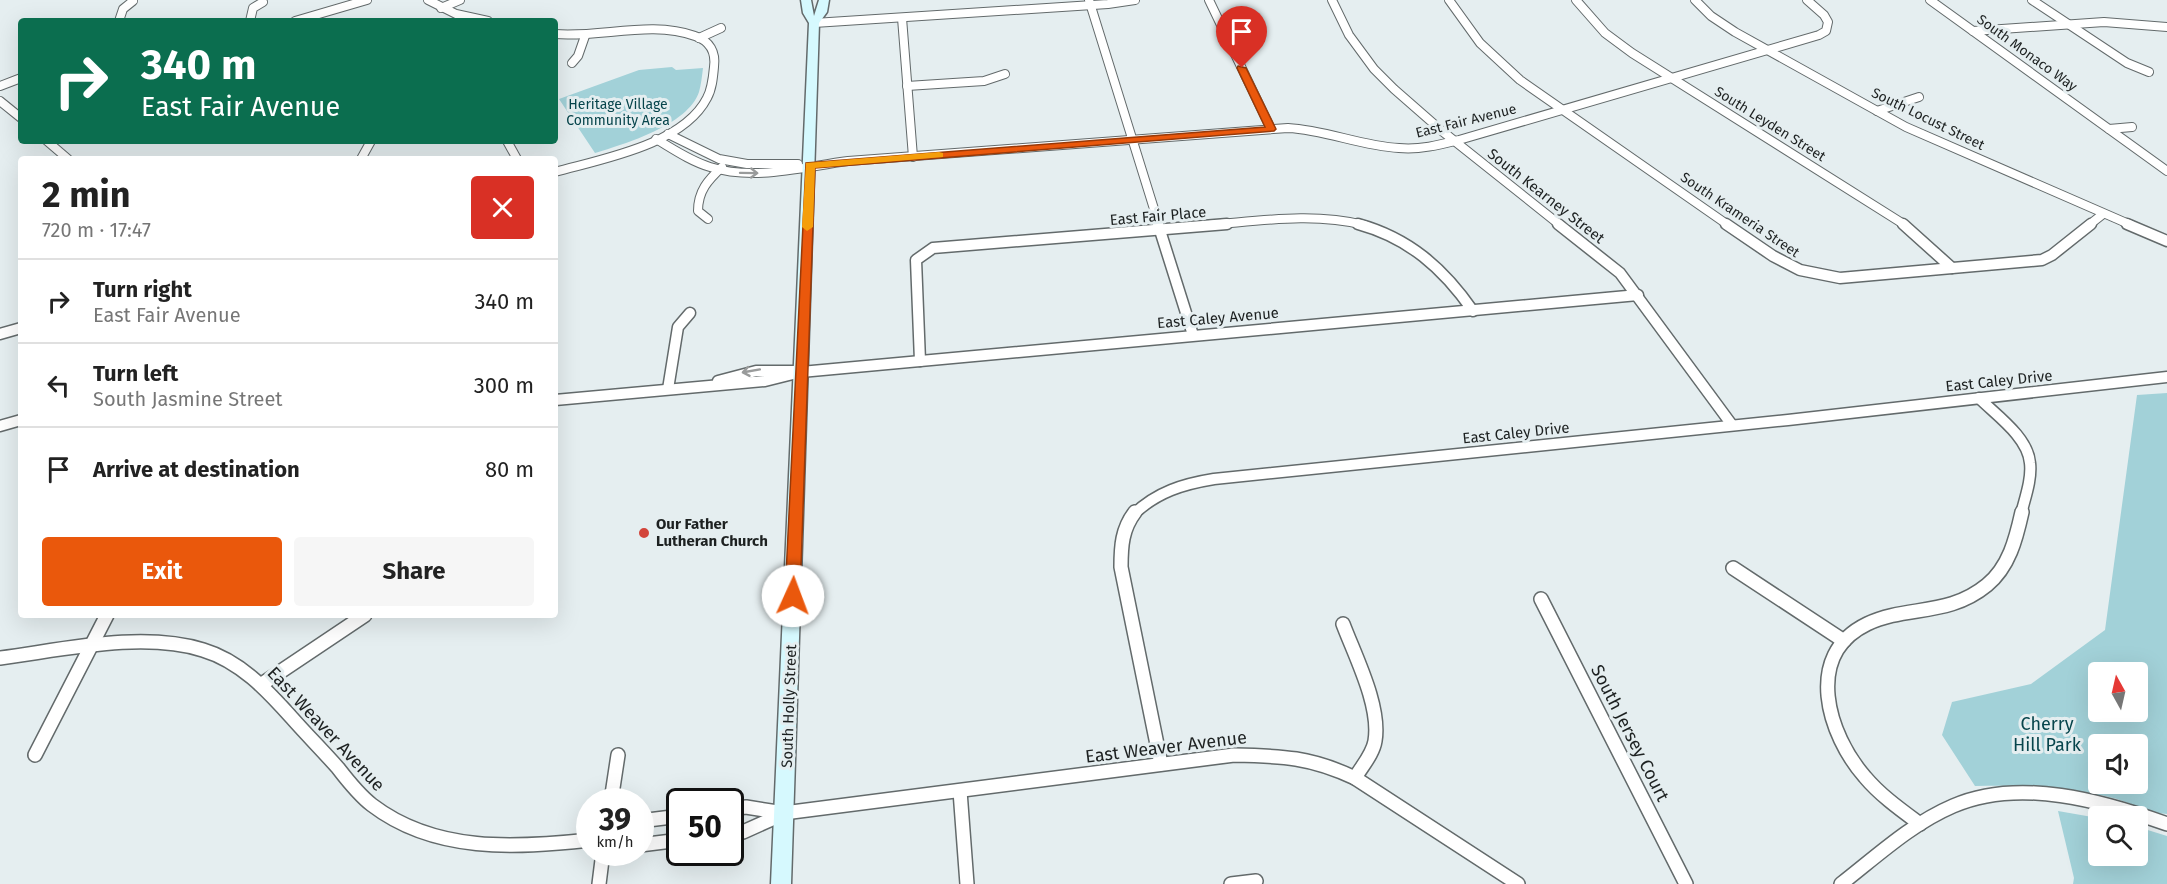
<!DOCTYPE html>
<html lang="en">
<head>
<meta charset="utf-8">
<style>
  body { margin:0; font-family:"Fira Sans",sans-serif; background:#f6f6f6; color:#222; height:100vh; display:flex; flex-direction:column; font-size:22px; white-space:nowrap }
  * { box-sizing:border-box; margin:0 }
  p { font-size:20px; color:#767676 }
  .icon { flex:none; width:33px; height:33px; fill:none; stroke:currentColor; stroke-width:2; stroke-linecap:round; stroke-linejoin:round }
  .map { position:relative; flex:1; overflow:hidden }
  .drawer { position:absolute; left:18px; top:156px; width:540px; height:462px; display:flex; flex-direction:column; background:#fff; border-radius:6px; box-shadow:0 6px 24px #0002 }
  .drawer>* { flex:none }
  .guide { position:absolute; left:18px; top:18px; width:540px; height:126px; border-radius:6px; box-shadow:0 6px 24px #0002; background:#0b6e4f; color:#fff; overflow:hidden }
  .needle { width:39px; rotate:352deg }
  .tools { position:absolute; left:2088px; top:662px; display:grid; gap:12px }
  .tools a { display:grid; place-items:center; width:60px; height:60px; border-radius:6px; background:#fff; box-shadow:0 6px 24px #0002; font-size:30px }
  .speed { position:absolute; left:576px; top:788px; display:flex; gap:12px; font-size:30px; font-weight:700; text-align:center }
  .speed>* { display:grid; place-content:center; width:78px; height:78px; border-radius:50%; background:#fff; box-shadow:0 6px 24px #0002; line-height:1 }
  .speed small { font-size:15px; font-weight:400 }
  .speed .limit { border:3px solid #111; border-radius:9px; background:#fff; color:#111 }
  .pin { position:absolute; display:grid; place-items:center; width:51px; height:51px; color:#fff; margin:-62px -26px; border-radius:50% 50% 50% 0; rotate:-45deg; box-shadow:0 0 6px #0007 }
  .pin .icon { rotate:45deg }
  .me { position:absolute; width:66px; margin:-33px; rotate:2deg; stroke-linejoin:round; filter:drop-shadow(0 0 4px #0008) }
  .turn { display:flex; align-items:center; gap:21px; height:126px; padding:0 24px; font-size:27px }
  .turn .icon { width:78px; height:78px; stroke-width:2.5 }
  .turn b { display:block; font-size:42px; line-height:51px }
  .round { display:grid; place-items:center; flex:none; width:63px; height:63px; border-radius:6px; background:#f6f6f6 }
  .overview { display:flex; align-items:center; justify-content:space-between; height:102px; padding:0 24px }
  h1 { font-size:36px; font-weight:700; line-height:45px }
  .cta { display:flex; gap:12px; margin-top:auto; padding:12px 24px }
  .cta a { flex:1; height:69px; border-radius:6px; background:#ea580c; color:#fff; font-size:24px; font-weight:700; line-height:69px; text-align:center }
  .cta a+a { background:#f6f6f6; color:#222 }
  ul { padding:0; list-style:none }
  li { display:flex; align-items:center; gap:18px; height:84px; padding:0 24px; border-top:2px solid #e0e0e0 }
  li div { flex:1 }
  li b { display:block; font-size:22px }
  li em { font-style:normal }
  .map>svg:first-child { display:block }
  .green { fill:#a2d1d8; fill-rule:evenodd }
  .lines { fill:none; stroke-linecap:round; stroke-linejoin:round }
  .minor-far2-casing { stroke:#636a6b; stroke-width:10 }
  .minor-far1-casing { stroke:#636a6b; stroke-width:13 }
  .minor-casing { stroke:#636a6b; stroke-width:16 }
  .secondary-casing { stroke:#636a6b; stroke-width:3 }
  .minor-far2 { stroke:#fff; stroke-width:8 }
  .minor-far1 { stroke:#fff; stroke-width:10 }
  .minor { stroke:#fff; stroke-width:13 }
  .secondary { fill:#d6f9fe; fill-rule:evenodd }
  .oneway { stroke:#999b9b }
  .route { fill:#ea580c; stroke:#983908; stroke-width:1.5 }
  .slow { fill:#f59e0b }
  .poi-dot { fill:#d2443a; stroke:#e5eef0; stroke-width:2 }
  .labels { text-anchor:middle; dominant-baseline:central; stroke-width:6; stroke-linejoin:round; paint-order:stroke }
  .far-street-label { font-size:14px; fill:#1d2121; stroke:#e5eef0 }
  .far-park-label { font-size:14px; fill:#07454c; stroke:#e5eef0 }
  .street-label { font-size:15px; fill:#1d2121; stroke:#e5eef0 }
  .poi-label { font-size:15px; font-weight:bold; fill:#1d2121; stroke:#e5eef0; text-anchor:start }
  .near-park-label { font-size:18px; fill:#07454c; stroke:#e5eef0 }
  .near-street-label { font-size:18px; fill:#1d2121; stroke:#e5eef0 }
</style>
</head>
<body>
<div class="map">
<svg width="2167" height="884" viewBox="0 0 2167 884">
  <rect width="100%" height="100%" fill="#e5eef0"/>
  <g class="green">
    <path d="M 672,67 L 676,70 L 703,68 C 702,76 701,85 699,92 C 688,125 625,144 595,153 L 559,99 L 639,70 Z"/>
    <path d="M 2167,393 L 2167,814 C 2147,813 2128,801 2109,797 C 2062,786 2022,785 1975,786 L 1942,735 L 1952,702 L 2031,684 L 2105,630 L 2137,395 ZM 2098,672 L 2138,672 L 2138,711 L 2098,711 ZM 2098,744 L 2138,744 L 2138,783 L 2098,783 Z"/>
    <path d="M 2058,811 L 2098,818 L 2098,855 L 2138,855 L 2138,827 L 2167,836 L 2167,884 L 2073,884 L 2074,878 Z"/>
  </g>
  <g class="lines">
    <defs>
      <g id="minor-far2">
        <path d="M 428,0 L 456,14 L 488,21"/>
        <path d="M 1089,0 L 1159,225"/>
        <path d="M 1209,0 L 1271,129"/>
        <path d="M 1332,0 L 1349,35 L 1374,69 L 1394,89 L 1442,131 L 1560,225"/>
        <path d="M 1449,0 L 1480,43 L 1520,80 L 1728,225"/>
        <path d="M 1576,0 L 1605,33 L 1632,53 L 1905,225"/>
        <path d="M 1695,0 L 1711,16 L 1735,32 L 1906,127 L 2131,225"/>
        <path d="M 1930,0 L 2167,171"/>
        <path d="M 2032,0 L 2127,63 L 2149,72"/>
        <path d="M 441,8 L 460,0"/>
        <path d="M 902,18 L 913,157"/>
        <path d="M 119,21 L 123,9 L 133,1"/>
        <path d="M 250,21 L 253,8 L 263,2"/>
        <path d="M 295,21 L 367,0"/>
        <path d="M 814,23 L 1108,4 L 1135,0"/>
        <path d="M 1973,31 L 2104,22 L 2167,27"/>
        <path d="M 555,34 C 601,38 651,20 695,36 C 710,41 716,52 714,67 C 713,78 712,89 707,98 C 683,145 601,159 555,172"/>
        <path d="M 699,38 L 721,28"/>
        <path d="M 572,63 L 578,56 L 585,36"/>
        <path d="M 0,86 L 21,78"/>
        <path d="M 907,86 L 984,81 L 1005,74"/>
        <path d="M 0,101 L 21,118"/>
        <path d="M 1877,111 L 1919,97"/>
        <path d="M 2109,129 L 2132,127"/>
        <path d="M 668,134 L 719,159 L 747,164 L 798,164"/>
        <path d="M 656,139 C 673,149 690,161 710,167 C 755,181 802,167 848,161 L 1288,128 C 1326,130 1361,146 1399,148 C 1419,150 1439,145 1459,140 L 1819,35 L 1826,31 L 1828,22 L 1824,15 L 1807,0"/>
        <path d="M 47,141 L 68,159"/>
        <path d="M 507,141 L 517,159"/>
        <path d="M 361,159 L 371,141"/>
        <path d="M 708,219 L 698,211 C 698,191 708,180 722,167"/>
        <path d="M 1209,225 C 1260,221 1313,212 1364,225"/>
        <path d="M 2089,225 L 2103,214"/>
      </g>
      <g id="minor-far1">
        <path d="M 1158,224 L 1193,335"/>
        <path d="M 1358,224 C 1409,238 1443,268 1473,311"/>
        <path d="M 1558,224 L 1620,273 L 1732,425"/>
        <path d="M 1726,224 L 1773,256 L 1800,270 L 1840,278 L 2042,260 L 2052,255 L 2091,224"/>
        <path d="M 1903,224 L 1952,268"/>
        <path d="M 2127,224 L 2167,241"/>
        <path d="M 0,334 L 21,328"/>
        <path d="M 920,361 L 916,260 L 933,248 L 1227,224"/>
        <path d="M 718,381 L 756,371 L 796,371"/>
        <path d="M 668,389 L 678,327 L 690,313"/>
        <path d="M 1979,398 C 1996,415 2028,437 2030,463 C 2032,479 2025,498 2021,514"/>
        <path d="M 555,400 L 765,381 L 801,372 L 1638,295"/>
        <path d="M 0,426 L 21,420"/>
        <path d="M 1134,514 C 1157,492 1183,484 1214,479 L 1788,420 L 2167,377"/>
      </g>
      <g id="minor">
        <path d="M 1135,512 C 1122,529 1121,546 1121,567 L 1161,764"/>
        <path d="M 1733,568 L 1844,641"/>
        <path d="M 1541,599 L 1686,884"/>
        <path d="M 1343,624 C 1355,656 1381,706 1375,741 C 1373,754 1362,766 1355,778"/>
        <path d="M 0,658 C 62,650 142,631 203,650 C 240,661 267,690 292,718 C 307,735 323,751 338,768 C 348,781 359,795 372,805 C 435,853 515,848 590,840"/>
        <path d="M 262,684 L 365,615"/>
        <path d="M 35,755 L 107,615"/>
        <path d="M 960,791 L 967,884"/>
        <path d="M 611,801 L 618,755"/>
        <path d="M 730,809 L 746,807 L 784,813 L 1234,755 C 1282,756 1311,757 1355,778 L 1518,884"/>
        <path d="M 640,821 L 680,816"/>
        <path d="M 1920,824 C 1901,810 1880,795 1865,777 C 1828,735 1803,655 1867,624 C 1907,605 1948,617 1987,585 C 2009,567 2016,539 2022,512"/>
        <path d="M 730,833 L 743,832 L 783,814"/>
        <path d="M 640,845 L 680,840"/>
        <path d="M 599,884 L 603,852"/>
        <path d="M 1231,884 L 1256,881"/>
        <path d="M 1841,884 C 1877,856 1911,824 1953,806 C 2019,777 2103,801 2167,824"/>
      </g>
      <path id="secondary" d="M 801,0 L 811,0 L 814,16 L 819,0 L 829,0 L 827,12 L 819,23 L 791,884 L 771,884 L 809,23 L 803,13 Z"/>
    </defs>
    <use href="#minor-far2" class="minor-far2-casing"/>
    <use href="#minor-far1" class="minor-far1-casing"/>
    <use href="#minor" class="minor-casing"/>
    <use href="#secondary" class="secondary-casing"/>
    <use href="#minor-far2" class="minor-far2"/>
    <use href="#minor-far1" class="minor-far1"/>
    <use href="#minor" class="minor"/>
    <use href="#secondary" class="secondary"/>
  </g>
  <defs><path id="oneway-shaft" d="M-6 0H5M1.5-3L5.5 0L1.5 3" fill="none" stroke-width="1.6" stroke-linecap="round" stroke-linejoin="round" transform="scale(1.5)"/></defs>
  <g class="oneway">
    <use href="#oneway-shaft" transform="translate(749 173) rotate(1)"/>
    <use href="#oneway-shaft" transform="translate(751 371) rotate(170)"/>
  </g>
  <path class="route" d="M 1238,66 L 1246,68 L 1276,129 L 1274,131 L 815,168 L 800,596 L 798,600 L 793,602 L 787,600 L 785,596 L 806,163 L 1265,127 L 1237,68 Z"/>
  <path class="slow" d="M 939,152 L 943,153 L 943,157 L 815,168 L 813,227 L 807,231 L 802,227 L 806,163 Z"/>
  <circle class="poi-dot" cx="644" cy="533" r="6"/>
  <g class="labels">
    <g class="far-street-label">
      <text transform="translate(2027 53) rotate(36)">South Monaco Way</text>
      <text transform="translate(1928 119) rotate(26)">South Locust Street</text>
      <text transform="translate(1466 121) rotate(-14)">East Fair Avenue</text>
      <text transform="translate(1770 124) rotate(32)">South Leyden Street</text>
      <text transform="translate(1740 215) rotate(34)">South Krameria Street</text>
    </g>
    <g class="far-park-label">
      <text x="618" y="104">Heritage Village<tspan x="618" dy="16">Community Area</tspan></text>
    </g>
    <g class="street-label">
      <text transform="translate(1546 196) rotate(38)">South Kearney Street</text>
      <text transform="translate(1158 216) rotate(-5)">East Fair Place</text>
      <text transform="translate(1218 318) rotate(-5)">East Caley Avenue</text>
      <text transform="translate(1999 381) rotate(-6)">East Caley Drive</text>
      <text transform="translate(1516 433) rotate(-6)">East Caley Drive</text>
      <text transform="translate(789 706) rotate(-88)">South Holly Street</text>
    </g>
    <g class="poi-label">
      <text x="656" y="524">Our Father<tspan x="656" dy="17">Lutheran Church</tspan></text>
    </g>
    <g class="near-park-label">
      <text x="2047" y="724">Cherry<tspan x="2047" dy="21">Hill Park</tspan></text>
    </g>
    <g class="near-street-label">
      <text transform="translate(326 729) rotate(47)">East Weaver Avenue</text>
      <text transform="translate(1630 733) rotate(63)">South Jersey Court</text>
      <text transform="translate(1166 747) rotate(-7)">East Weaver Avenue</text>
    </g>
  </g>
</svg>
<div class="tools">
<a><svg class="needle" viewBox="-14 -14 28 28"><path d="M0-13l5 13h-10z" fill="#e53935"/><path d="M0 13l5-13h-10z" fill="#767676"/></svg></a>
<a><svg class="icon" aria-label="sound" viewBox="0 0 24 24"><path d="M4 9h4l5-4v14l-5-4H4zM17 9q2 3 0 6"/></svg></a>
<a><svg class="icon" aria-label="search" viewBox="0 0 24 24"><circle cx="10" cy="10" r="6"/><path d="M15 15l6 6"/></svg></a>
</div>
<div class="speed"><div>39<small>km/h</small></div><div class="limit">50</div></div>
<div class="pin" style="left:1242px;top:68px;background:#d93025"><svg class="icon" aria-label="arrive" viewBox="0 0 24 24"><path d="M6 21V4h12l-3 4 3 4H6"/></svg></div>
<svg class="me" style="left:793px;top:596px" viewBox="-20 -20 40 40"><circle r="19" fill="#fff"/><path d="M0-13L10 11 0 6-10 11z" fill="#ea580c"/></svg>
<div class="guide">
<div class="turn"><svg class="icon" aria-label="right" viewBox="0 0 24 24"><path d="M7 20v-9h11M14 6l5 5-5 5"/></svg><div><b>340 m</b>East Fair Avenue</div></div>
</div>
<section class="drawer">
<div class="overview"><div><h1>2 min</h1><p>720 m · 17:47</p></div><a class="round" style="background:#d93025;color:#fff"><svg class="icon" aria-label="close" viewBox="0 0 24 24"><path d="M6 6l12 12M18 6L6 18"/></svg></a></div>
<ul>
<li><svg class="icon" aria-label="right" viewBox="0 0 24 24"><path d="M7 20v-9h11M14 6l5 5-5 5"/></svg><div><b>Turn right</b><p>East Fair Avenue</p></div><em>340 m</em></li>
<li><svg class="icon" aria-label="left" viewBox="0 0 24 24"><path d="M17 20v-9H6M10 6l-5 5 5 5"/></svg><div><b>Turn left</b><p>South Jasmine Street</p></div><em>300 m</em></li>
<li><svg class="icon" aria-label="arrive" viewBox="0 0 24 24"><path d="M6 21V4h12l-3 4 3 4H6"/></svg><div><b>Arrive at destination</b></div><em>80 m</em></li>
</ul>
<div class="cta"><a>Exit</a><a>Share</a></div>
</section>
</div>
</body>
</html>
